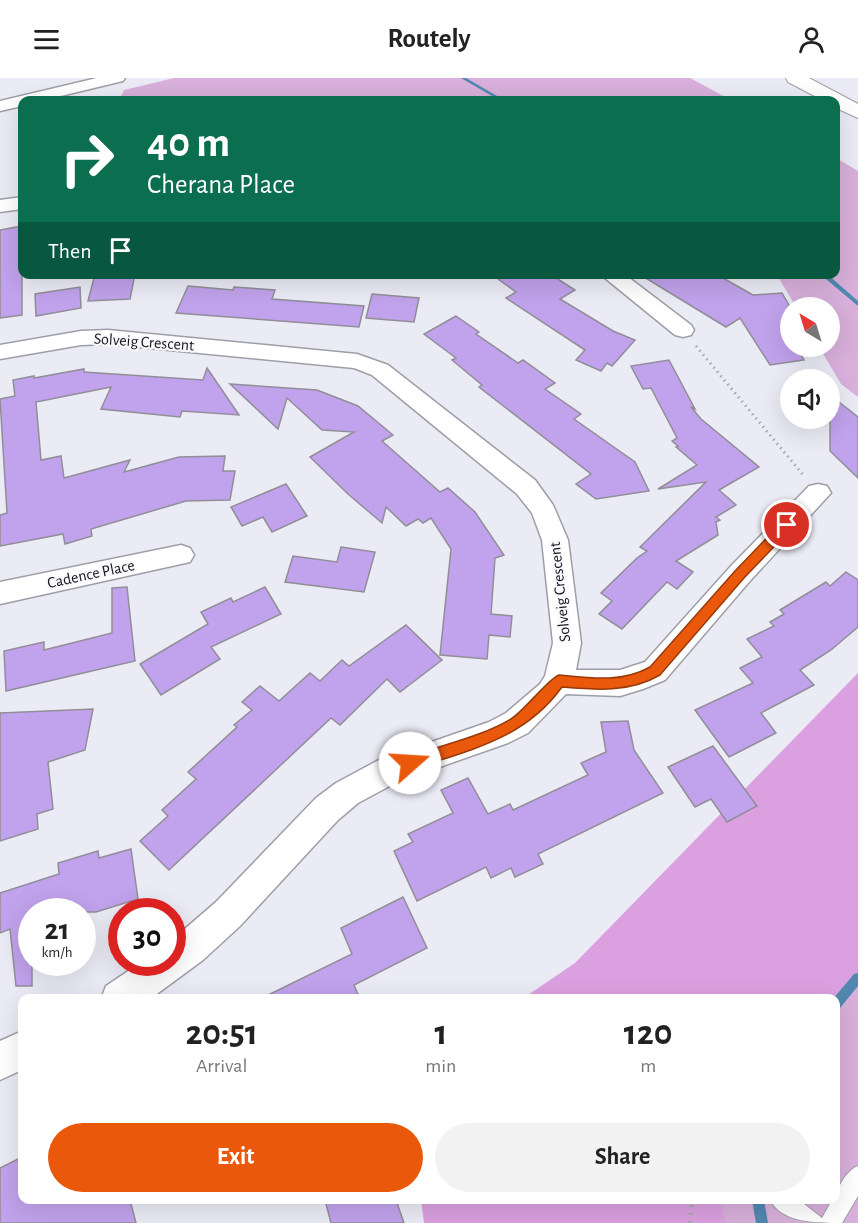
<!DOCTYPE html>
<html lang="en">
<head>
<meta charset="utf-8">
<style>
  body { margin:0; font-family:"Alegreya Sans",sans-serif; background:#f2f2f2; color:#222; height:100vh; display:flex; flex-direction:column; font-size:22px; white-space:nowrap }
  * { box-sizing:border-box; margin:0 }
  p { font-size:20px; color:#767676 }
  .icon { flex:none; width:33px; height:33px; fill:none; stroke:currentColor; stroke-width:2; stroke-linecap:round; stroke-linejoin:round }
  .map { position:relative; flex:1; overflow:hidden }
  .drawer { position:absolute; left:18px; top:916px; width:822px; height:210px; display:flex; flex-direction:column; background:#fff; border-radius:12px; box-shadow:0 6px 24px #0002 }
  .drawer>* { flex:none }
  .top-card { position:absolute; left:18px; top:18px; width:822px; height:183px; border-radius:12px; box-shadow:0 6px 24px #0002; background:#0b6e4f; color:#fff; overflow:hidden }
  .needle { width:39px; rotate:322deg }
  .buttons { position:absolute; left:780px; top:219px; display:grid; gap:12px }
  .buttons a { display:grid; place-items:center; width:60px; height:60px; border-radius:50%; background:#fff; box-shadow:0 6px 24px #0002; font-size:30px }
  .speed { position:absolute; left:18px; top:820px; display:flex; gap:12px; font-size:30px; font-weight:700; text-align:center }
  .speed>* { display:grid; place-content:center; width:78px; height:78px; border-radius:50%; background:#fff; box-shadow:0 6px 24px #0002; line-height:1 }
  .speed small { font-size:15px; font-weight:400 }
  .speed .limit { border:9px solid #d22; background:#fff; color:#111 }
  .pin { position:absolute; display:grid; place-items:center; width:51px; height:51px; color:#fff; margin:-26px; border:3px solid #fff; border-radius:50%; box-shadow:0 2px 6px #0007 }
  .me { position:absolute; width:66px; margin:-33px; rotate:71deg; stroke-linejoin:round; filter:drop-shadow(0 0 4px #0008) }
  .turn { display:flex; align-items:center; gap:21px; height:126px; padding:0 30px; font-size:27px }
  .turn .icon { width:78px; height:78px; stroke-width:2.5 }
  .turn b { display:block; font-size:42px; line-height:51px }
  .then { display:flex; align-items:center; height:57px; padding:0 30px; background:#0003; gap:12px; font-size:22px }
  .eta { display:flex; justify-content:space-evenly; align-items:center; height:102px; text-align:center }
  .eta b { font-size:36px; font-weight:700; line-height:42px }
  .primary-button { display:flex; gap:12px; margin-top:auto; padding:12px 30px }
  .primary-button a { flex:1; height:69px; border-radius:36px; background:#ea580c; color:#fff; font-size:24px; font-weight:700; line-height:69px; text-align:center }
  .primary-button a+a { background:#f2f2f2; color:#222 }
  header { display:flex; justify-content:space-between; align-items:center; height:78px; padding:0 30px; background:#fff; font-size:27px; font-weight:700 }
  .map>svg:first-child { display:block }
  .green { fill:#d8b0db }
  .forest { fill:#dba0e0 }
  .lines { fill:none; stroke-linecap:round; stroke-linejoin:round }
  .stream { fill:#5288af; fill-rule:evenodd }
  .building { fill:#c1a2ec; stroke:#918e97; stroke-width:1.5 }
  .service-casing { stroke:#9e9ea8; stroke-width:2 }
  .minor-casing { stroke:#9e9ea8; stroke-width:3 }
  .tertiary-casing { stroke:#9e9ea8; stroke-width:2 }
  .path-far1 { stroke:#a7a7b0; stroke-width:3; stroke-dasharray:1.5 4; stroke-linecap:butt }
  .path { stroke:#a7a7b0; stroke-width:4.5; stroke-dasharray:2 6; stroke-linecap:butt }
  .service { fill:#fff; fill-rule:evenodd }
  .minor { fill:#fff; fill-rule:evenodd }
  .tertiary { fill:#fff; fill-rule:evenodd }
  .route { fill:#ea580c; stroke:#983908; stroke-width:1.5 }
  .labels { text-anchor:middle; dominant-baseline:central; stroke-width:4.5; stroke-linejoin:round; paint-order:stroke }
  .street-label { font-size:16px; fill:#17171b; stroke:#f9f9fd }
</style>
</head>
<body>
<header><svg class="icon" aria-label="menu" viewBox="0 0 24 24"><path d="M4 6h16M4 12h16M4 18h16"/></svg>Routely<svg class="icon" aria-label="person" viewBox="0 0 24 24"><circle cx="12" cy="8" r="4"/><path d="M4 21q1-7 8-7t8 7"/></svg></header>
<div class="map">
<svg width="858" height="1145" viewBox="0 0 858 1145">
  <rect width="100%" height="100%" fill="#ebebf6"/>
  <g class="green">
    <path d="M 174,0 L 690,0 L 731,22 L 119,22 L 124,12 Z"/>
    <path d="M 836,80 L 858,93 L 858,319 L 841,306 L 819,269 L 830,268 L 830,230 L 796,229 L 777,197 L 836,196 Z"/>
    <path d="M 858,749 L 858,1145 L 428,1145 L 442,1122 L 836,1122 L 836,921 L 624,921 Z"/>
  </g>
  <g class="forest">
    <path d="M 858,595 L 858,898 L 832,921 L 522,921 L 575,885 Z"/>
    <path d="M 421,1122 L 719,1122 L 726,1145 L 424,1145 Z"/>
  </g>
  <g class="lines">
    <g class="stream">
      <path d="M 461,0 L 466,0 L 504,22 L 499,22 Z"/>
      <path d="M 820,196 L 827,196 L 858,223 L 858,228 Z"/>
      <path d="M 858,895 L 858,908 L 840,930 L 836,931 L 836,921 L 833,921 L 854,896 Z"/>
      <path d="M 752,1122 L 764,1122 L 768,1145 L 756,1145 Z"/>
    </g>
  </g>
  <g class="building">
    <path d="M 22,148 L 22,237 L 0,240 L 0,152 Z"/>
    <path d="M 95,196 L 135,196 L 130,221 L 88,223 Z"/>
    <path d="M 491,196 L 550,196 L 575,212 L 560,221 L 613,253 L 635,262 L 612,288 L 607,285 L 601,293 L 576,282 L 585,272 L 506,220 L 516,214 Z"/>
    <path d="M 639,196 L 716,196 L 753,217 L 782,215 L 790,229 L 790,268 L 796,268 L 804,282 L 770,287 L 740,240 L 726,249 Z"/>
    <path d="M 188,208 L 233,212 L 234,209 L 275,212 L 272,221 L 364,228 L 359,249 L 176,235 Z"/>
    <path d="M 80,209 L 81,230 L 36,238 L 35,216 Z"/>
    <path d="M 372,216 L 419,220 L 414,244 L 366,240 Z"/>
    <path d="M 456,238 L 479,254 L 476,256 L 518,285 L 523,282 L 555,305 L 545,311 L 581,336 L 574,341 L 635,384 L 649,413 L 596,421 L 576,406 L 591,396 L 479,309 L 482,307 L 452,282 L 456,280 L 424,256 Z"/>
    <path d="M 669,282 L 695,331 L 691,329 L 701,341 L 759,389 L 719,412 L 736,427 L 716,439 L 720,442 L 716,444 L 718,457 L 676,483 L 693,494 L 677,511 L 667,504 L 622,551 L 599,536 L 612,523 L 601,515 L 637,480 L 647,473 L 640,469 L 706,404 L 658,411 L 697,387 L 676,369 L 678,368 L 672,363 L 677,360 L 651,310 L 643,311 L 631,288 Z"/>
    <path d="M 207,290 L 239,337 L 182,333 L 180,339 L 101,331 L 111,309 L 36,324 L 41,382 L 61,378 L 64,400 L 130,382 L 124,394 L 179,379 L 225,378 L 223,393 L 235,393 L 230,422 L 186,423 L 91,451 L 92,458 L 65,466 L 63,456 L 0,468 L 0,437 L 7,435 L 0,321 L 15,318 L 13,302 L 34,298 L 34,300 L 84,291 L 84,294 L 203,302 Z"/>
    <path d="M 230,306 L 317,312 L 358,328 L 393,357 L 382,363 L 440,414 L 448,410 L 475,434 L 504,477 L 495,480 L 491,536 L 512,538 L 510,559 L 489,557 L 487,581 L 440,577 L 451,471 L 431,440 L 423,445 L 418,441 L 406,448 L 386,429 L 382,445 L 348,416 L 310,379 L 354,354 L 322,352 L 287,320 L 278,351 Z"/>
    <path d="M 830,317 L 858,339 L 858,400 L 830,373 Z"/>
    <path d="M 286,406 L 307,438 L 272,454 L 263,439 L 242,448 L 231,429 Z"/>
    <path d="M 341,469 L 375,474 L 364,514 L 285,504 L 293,478 L 337,484 Z"/>
    <path d="M 846,494 L 858,502 L 858,549 L 831,572 L 800,592 L 814,607 L 761,635 L 776,655 L 729,679 L 695,632 L 753,605 L 740,590 L 762,579 L 747,561 L 774,548 L 770,544 L 784,536 L 780,532 L 826,504 L 830,508 Z"/>
    <path d="M 127,509 L 135,583 L 6,613 L 4,573 L 44,564 L 44,572 L 112,555 L 112,510 Z"/>
    <path d="M 265,509 L 281,536 L 211,569 L 220,581 L 161,617 L 140,586 L 208,546 L 201,534 L 231,520 L 233,524 Z"/>
    <path d="M 406,547 L 442,582 L 400,614 L 387,601 L 340,647 L 331,640 L 169,792 L 140,763 L 168,738 L 162,732 L 196,701 L 188,694 L 237,649 L 234,647 L 252,632 L 242,624 L 260,608 L 279,623 L 310,595 L 320,603 L 342,582 L 349,588 Z"/>
    <path d="M 93,631 L 85,672 L 48,684 L 53,731 L 37,736 L 38,751 L 0,763 L 0,635 Z"/>
    <path d="M 628,643 L 634,672 L 663,715 L 538,776 L 543,786 L 515,799 L 511,790 L 491,800 L 486,789 L 417,823 L 394,773 L 413,764 L 408,756 L 453,735 L 441,712 L 468,700 L 488,736 L 510,726 L 513,732 L 588,697 L 581,685 L 606,674 L 601,644 Z"/>
    <path d="M 713,668 L 757,728 L 727,744 L 711,721 L 695,729 L 668,689 Z"/>
    <path d="M 131,771 L 138,821 L 96,834 L 32,834 L 32,908 L 16,908 L 10,851 L 0,855 L 0,815 L 59,796 L 58,785 L 98,773 L 99,780 Z"/>
    <path d="M 403,819 L 427,870 L 354,907 L 360,921 L 260,921 L 352,876 L 341,850 Z"/>
    <path d="M 22,1079 L 22,1122 L 130,1122 L 136,1145 L 0,1145 L 0,1090 Z"/>
    <path d="M 325,1122 L 396,1122 L 404,1145 L 331,1145 Z"/>
  </g>
  <g class="lines">
    <defs>
      <path id="service" d="M 858,1088 L 858,1118 L 842,1145 C 817,1145 782,1145 770,1122 L 799,1122 L 822,1140 L 832,1122 L 836,1122 C 836,1110 847,1092 858,1088 Z"/>
      <g id="minor">
        <path d="M 97,0 L 125,0 L 123,3 L 44,22 L 22,22 L 22,28 L 0,33 L 0,23 Z"/>
        <path d="M 22,119 L 22,131 L 0,134 L 0,122 Z"/>
        <path d="M 600,196 L 624,196 L 691,247 L 694,252 L 691,257 L 683,259 L 675,257 Z"/>
        <path d="M 108,252 L 357,276 L 388,287 L 535,402 L 553,427 L 568,462 L 581,565 L 576,592 L 620,592 L 645,584 L 731,488 L 809,408 L 818,406 L 827,408 L 831,415 L 749,504 L 665,602 L 643,611 L 620,618 L 566,616 L 528,655 L 508,665 L 397,704 L 358,725 L 338,742 L 240,848 L 203,882 L 150,921 L 101,921 L 106,908 L 140,885 L 172,885 L 172,862 L 216,824 L 316,720 L 336,705 L 377,683 L 489,644 L 506,635 L 540,606 L 545,598 L 553,565 L 542,462 L 532,435 L 517,416 L 372,297 L 354,290 L 108,266 L 81,267 L 0,281 L 0,267 L 81,253 Z"/>
        <path d="M 181,467 L 190,470 L 194,477 L 190,484 L 0,526 L 0,504 Z"/>
        <path d="M 22,953 L 22,992 L 0,1002 L 0,963 Z"/>
      </g>
      <path id="tertiary" d="M 786,0 L 809,0 L 858,26 L 858,40 L 836,30 L 836,22 L 822,22 L 788,4 Z"/>
    </defs>
    <use href="#service" class="service-casing"/>
    <use href="#minor" class="minor-casing"/>
    <use href="#tertiary" class="tertiary-casing"/>
    <path class="path-far1" d="M 696,268 L 804,398"/>
    <path class="path" d="M 690,1145 L 692,1122"/>
    <use href="#service" class="service"/>
    <use href="#minor" class="minor"/>
    <use href="#tertiary" class="tertiary"/>
  </g>
  <path class="route" d="M 787,443 L 791,444 L 793,447 L 791,451 L 744,500 L 660,597 C 629,615 596,612 562,609 C 524,662 468,672 410,692 L 405,690 L 403,685 L 405,681 C 439,667 479,660 511,641 C 524,633 549,600 559,597 C 590,600 622,605 650,589 L 735,493 L 782,444 Z"/>
  <g class="labels">
    <g class="street-label">
      <text transform="translate(144 264) rotate(4)">Solveig Crescent</text>
      <text transform="translate(91 496) rotate(-12)">Cadence Place</text>
      <text transform="translate(560 514) rotate(-96)">Solveig Crescent</text>
    </g>
  </g>
</svg>
<div class="buttons">
<a><svg class="needle" viewBox="-14 -14 28 28"><path d="M0-13l5 13h-10z" fill="#e53935"/><path d="M0 13l5-13h-10z" fill="#767676"/></svg></a>
<a><svg class="icon" aria-label="sound" viewBox="0 0 24 24"><path d="M4 9h4l5-4v14l-5-4H4zM17 9q2 3 0 6"/></svg></a>
</div>
<div class="speed"><div>21<small>km/h</small></div><div class="limit">30</div></div>
<div class="pin" style="left:787px;top:447px;background:#d93025"><svg class="icon" aria-label="arrive" viewBox="0 0 24 24"><path d="M6 21V4h12l-3 4 3 4H6"/></svg></div>
<svg class="me" style="left:410px;top:685px" viewBox="-20 -20 40 40"><circle r="19" fill="#fff"/><path d="M0-13L10 11 0 6-10 11z" fill="#ea580c"/></svg>
<div class="top-card">
<div class="turn"><svg class="icon" aria-label="right" viewBox="0 0 24 24"><path d="M7 20v-9h11M14 6l5 5-5 5"/></svg><div><b>40 m</b>Cherana Place</div></div>
<div class="then">Then<svg class="icon" aria-label="arrive" viewBox="0 0 24 24"><path d="M6 21V4h12l-3 4 3 4H6"/></svg></div>
</div>
<section class="drawer">
<div class="eta">
<div><b>20:51</b><p>Arrival</p></div>
<div><b>1</b><p>min</p></div>
<div><b>120</b><p>m</p></div>
</div>
<div class="primary-button"><a>Exit</a><a>Share</a></div>
</section>
</div>
</body>
</html>
